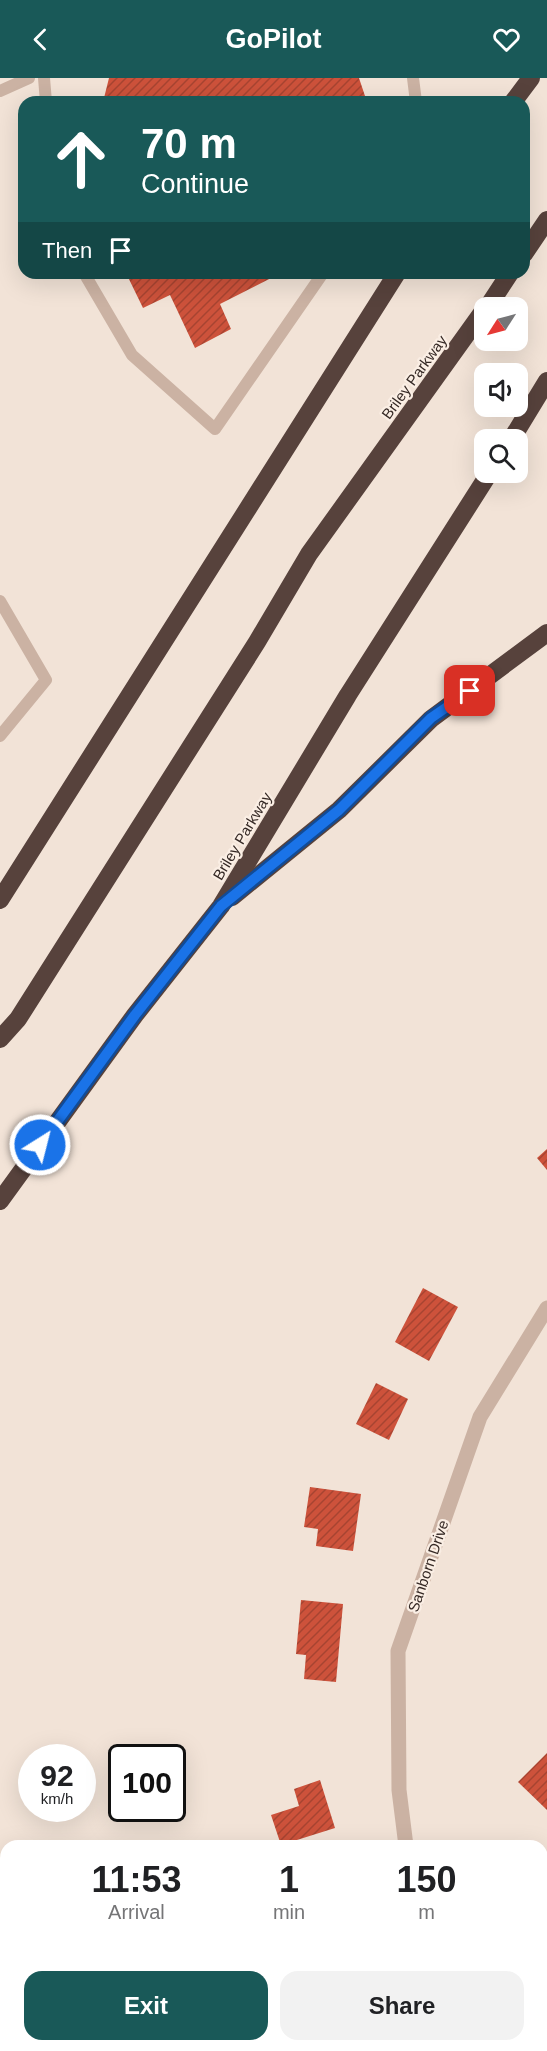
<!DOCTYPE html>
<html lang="en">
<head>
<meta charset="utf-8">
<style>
  body { margin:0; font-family:Arial,sans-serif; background:#f2f2f2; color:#202124; height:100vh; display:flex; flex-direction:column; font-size:22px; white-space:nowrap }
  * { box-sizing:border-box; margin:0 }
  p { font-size:20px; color:#757577 }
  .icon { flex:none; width:33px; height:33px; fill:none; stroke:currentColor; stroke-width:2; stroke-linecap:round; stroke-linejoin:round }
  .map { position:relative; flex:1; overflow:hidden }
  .panel { position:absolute; left:0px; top:1762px; width:548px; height:212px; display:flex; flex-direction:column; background:#fff; border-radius:18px 18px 0 0; box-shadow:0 6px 24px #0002 }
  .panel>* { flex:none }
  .guide { position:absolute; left:18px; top:18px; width:512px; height:183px; border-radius:18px; box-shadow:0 6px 24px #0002; background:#195958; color:#fff; overflow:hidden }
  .needle { width:39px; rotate:234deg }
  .controls { position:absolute; left:474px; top:219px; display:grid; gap:12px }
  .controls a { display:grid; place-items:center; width:54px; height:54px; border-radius:12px; background:#fff; box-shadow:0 6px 24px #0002; font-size:30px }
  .speed { position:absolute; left:18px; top:1666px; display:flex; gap:12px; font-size:30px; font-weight:700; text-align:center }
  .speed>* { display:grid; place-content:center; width:78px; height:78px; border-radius:50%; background:#fff; box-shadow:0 6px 24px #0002; line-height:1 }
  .speed small { font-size:15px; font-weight:400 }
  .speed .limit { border:3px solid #111; border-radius:9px; background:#fff; color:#111 }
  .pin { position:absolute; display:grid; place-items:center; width:51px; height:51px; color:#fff; margin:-26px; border-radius:12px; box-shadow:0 3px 9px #0006 }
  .me { position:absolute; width:66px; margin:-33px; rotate:36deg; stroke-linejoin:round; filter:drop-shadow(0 0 4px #0008) }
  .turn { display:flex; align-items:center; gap:21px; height:126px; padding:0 24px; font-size:27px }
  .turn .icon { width:78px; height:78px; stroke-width:2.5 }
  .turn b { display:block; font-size:42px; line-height:51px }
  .then { display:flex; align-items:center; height:57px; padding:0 24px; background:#0003; gap:12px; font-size:22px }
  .eta { display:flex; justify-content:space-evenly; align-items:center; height:102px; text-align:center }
  .eta b { font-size:36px; font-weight:600; line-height:42px }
  .button { display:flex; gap:12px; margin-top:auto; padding:12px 24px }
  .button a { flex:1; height:69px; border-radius:18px; background:#195958; color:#fff; font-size:24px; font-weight:600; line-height:69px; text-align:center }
  .button a+a { background:#f2f2f2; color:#202124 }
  header { display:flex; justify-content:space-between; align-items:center; height:78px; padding:0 24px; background:#195958; color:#fff; font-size:27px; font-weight:600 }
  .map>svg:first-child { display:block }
  .building { fill:url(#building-hatch) }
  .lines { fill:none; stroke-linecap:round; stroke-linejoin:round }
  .lane { stroke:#cbb2a3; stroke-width:12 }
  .street { stroke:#cbb2a3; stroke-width:15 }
  .highway { stroke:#57423c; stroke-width:18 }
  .route-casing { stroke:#114b97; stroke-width:15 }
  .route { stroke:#1a73e8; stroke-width:10 }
  .labels { text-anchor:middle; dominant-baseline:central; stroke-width:4.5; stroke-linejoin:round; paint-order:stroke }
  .street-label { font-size:15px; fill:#352925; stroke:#faeee4 }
</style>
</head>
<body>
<header><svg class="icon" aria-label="back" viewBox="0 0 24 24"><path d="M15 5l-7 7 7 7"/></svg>GoPilot<svg class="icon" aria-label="heart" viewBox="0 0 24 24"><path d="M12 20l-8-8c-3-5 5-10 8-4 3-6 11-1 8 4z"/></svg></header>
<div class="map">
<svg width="547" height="1973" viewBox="0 0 547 1973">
  <defs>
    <pattern id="building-hatch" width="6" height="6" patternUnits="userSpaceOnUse" patternTransform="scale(1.5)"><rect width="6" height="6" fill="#cd523b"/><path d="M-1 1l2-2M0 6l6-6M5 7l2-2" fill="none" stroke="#a74431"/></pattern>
  </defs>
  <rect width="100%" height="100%" fill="#f2e3d7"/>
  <g class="building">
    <path d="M 109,0 L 359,0 L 367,24 L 103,24 Z"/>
    <path d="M 126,195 L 281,195 L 220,226 L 231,251 L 195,270 L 170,217 L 143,230 Z"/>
    <path d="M 547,1071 L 547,1092 L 537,1080 Z"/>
    <path d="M 423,1210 L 458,1229 L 429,1283 L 395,1264 Z"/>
    <path d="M 376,1305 L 408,1321 L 389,1362 L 356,1346 Z"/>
    <path d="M 310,1409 L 361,1416 L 353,1473 L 316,1468 L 318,1451 L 304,1449 Z"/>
    <path d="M 301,1522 L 343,1526 L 336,1604 L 304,1601 L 306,1577 L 296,1576 Z"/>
    <path d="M 547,1675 L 547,1732 L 518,1704 Z"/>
    <path d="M 320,1702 L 335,1750 L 281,1767 L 271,1737 L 299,1728 L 294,1711 Z"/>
  </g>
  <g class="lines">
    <g class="lane">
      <path d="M 44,0 L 46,24"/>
      <path d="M 413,0 L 416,24"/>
      <path d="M 0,13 L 29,0"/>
      <path d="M 84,195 L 132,277 L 215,351 L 323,195"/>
      <path d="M 0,523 L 46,602 L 0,658"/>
    </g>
    <g class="street">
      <path d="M 406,1768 L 399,1712 L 398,1573 L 480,1339 L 547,1230"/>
      <path d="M 542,1864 L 547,1863"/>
      <path d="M 437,1968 L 438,1973"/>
    </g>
    <g class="highway">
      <path d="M 513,24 L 531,0"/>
      <path d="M 524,176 L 547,142"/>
      <path d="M 487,230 L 510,195"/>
      <path d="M 511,362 L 547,303"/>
      <path d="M 232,819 L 339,732 L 431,641 L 547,555"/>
      <path d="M 0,822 L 397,195"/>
      <path d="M 0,961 L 18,941 L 257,564 L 309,476 L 484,232"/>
      <path d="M 0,1123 L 135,937 L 221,828 L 348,617 L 490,394"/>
    </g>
  </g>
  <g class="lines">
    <defs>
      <path id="route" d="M 40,1067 L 135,937 L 221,828 L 339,732 L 431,640 L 470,613"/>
    </defs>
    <use href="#route" class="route-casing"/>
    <use href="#route" class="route"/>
  </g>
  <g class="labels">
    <g class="street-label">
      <text transform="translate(414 299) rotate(-54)">Briley Parkway</text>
      <text transform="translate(242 758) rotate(-59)">Briley Parkway</text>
      <text transform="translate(428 1488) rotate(-71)">Sanborn Drive</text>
    </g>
  </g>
</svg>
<div class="controls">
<a><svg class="needle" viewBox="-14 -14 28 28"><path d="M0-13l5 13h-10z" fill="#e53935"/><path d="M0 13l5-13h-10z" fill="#757577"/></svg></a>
<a><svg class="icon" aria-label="sound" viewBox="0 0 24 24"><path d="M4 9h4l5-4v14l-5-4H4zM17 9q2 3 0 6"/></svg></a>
<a><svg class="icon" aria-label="search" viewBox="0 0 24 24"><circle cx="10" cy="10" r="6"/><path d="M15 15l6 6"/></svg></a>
</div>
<div class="speed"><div>92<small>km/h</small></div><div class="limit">100</div></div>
<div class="pin" style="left:470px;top:613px;background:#d93025"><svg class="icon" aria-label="arrive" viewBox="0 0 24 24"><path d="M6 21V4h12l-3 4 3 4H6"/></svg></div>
<svg class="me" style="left:40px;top:1067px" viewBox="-20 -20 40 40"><circle r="17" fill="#1a73e8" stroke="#fff" stroke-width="3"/><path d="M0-11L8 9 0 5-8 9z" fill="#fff"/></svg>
<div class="guide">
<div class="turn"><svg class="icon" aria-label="ahead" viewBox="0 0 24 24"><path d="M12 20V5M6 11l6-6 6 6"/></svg><div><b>70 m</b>Continue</div></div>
<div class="then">Then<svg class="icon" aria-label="arrive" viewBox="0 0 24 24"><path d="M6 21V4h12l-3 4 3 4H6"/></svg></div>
</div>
<section class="panel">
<div class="eta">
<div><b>11:53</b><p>Arrival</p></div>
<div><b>1</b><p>min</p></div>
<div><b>150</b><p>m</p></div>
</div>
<div class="button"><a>Exit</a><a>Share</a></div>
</section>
</div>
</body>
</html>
